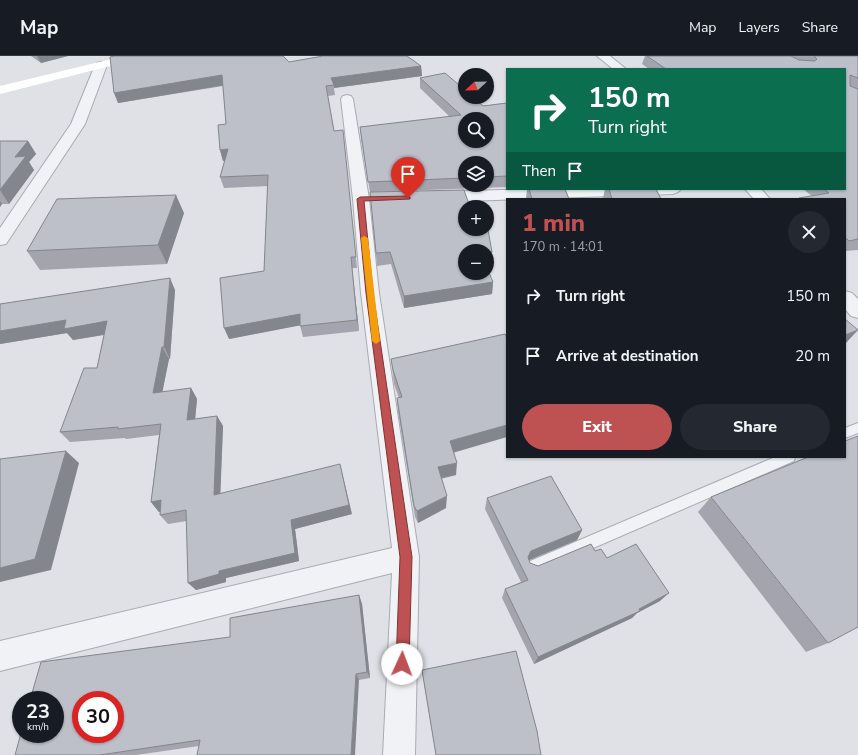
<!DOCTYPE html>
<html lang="en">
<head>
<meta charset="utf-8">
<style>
  body { margin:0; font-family:"Nunito Sans",sans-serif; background:#242831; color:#f1f3f6; height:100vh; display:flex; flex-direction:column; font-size:15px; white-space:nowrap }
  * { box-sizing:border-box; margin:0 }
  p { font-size:13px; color:#9ea1a6 }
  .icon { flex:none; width:22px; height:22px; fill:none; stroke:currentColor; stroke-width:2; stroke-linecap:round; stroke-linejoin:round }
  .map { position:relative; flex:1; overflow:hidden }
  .details { position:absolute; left:506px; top:142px; width:340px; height:260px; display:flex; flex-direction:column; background:#171b24; border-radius:0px; box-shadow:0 1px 3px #0004 }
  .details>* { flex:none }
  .hud { position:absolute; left:506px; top:12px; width:340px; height:122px; border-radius:0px; box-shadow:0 1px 3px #0004; background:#0b6e4f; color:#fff; overflow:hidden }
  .needle { width:26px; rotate:248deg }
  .buttons { position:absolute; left:458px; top:12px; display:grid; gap:8px }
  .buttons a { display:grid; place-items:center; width:36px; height:36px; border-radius:50%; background:#171b24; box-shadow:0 1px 3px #0004; font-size:20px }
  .speed { position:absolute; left:12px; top:635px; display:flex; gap:8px; font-size:20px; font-weight:700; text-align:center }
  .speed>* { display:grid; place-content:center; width:52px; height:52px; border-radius:50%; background:#171b24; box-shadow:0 1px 3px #0004; line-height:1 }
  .speed small { font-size:10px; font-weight:400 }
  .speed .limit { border:6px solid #d22; background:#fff; color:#111 }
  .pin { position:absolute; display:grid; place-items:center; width:34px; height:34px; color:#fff; margin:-41px -17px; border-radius:50% 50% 50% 0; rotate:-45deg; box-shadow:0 0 4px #0007 }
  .pin .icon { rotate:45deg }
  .me { position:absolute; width:44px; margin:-22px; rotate:2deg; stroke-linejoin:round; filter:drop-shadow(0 0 3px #0008) }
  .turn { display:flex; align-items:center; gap:14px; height:84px; padding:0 16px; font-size:18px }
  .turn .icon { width:52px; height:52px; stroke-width:2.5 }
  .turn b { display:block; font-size:28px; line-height:34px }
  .then { display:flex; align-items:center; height:38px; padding:0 16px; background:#0003; gap:8px; font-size:15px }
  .round { display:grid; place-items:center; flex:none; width:42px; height:42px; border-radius:21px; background:#242831 }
  .head { display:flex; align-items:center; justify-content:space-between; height:68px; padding:0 16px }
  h1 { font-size:24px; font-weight:800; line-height:30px; color:#be5152 }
  .cta { display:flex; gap:8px; margin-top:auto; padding:8px 16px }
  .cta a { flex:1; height:46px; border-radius:24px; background:#be5152; color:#fff; font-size:16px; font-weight:800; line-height:46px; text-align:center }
  .cta a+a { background:#242831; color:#f1f3f6 }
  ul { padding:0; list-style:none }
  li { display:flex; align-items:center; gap:12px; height:60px; padding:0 16px }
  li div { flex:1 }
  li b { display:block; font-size:15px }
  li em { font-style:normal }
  header { display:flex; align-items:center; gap:24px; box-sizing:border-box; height:56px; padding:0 20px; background:#171b24; border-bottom:1px solid #363941 }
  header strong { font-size:19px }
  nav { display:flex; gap:22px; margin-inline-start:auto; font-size:14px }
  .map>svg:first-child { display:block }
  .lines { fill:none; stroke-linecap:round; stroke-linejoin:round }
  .lane-casing { stroke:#a8abb3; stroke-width:2 }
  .street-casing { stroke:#a8abb3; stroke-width:2 }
  .lane { fill:#f1f2f5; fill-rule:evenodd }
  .street { fill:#f1f2f5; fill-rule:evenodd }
  .secondary { fill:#fff; fill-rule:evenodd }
  .wall { fill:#a3a4ad; fill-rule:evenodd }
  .shaded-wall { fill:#84868d }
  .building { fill:#bdbfc9; stroke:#84868d; fill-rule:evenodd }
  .route { fill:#be5152; stroke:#7c3535 }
  .slow { fill:#f59e0b }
</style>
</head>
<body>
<header>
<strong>Map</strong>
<nav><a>Map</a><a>Layers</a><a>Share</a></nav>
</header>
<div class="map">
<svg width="858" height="699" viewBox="0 0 858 699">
  <rect width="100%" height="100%" fill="#dfe1e6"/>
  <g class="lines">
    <defs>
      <g id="lane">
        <path d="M 858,367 L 858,377 L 845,382 L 845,372 Z"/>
        <path d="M 775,401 L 795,401 L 794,405 L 538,516 L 533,518 L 528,516 L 526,511 L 528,506 Z"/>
      </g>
      <g id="street">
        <path d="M 597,0 L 610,0 L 626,13 L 613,13 Z"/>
        <path d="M 101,6 L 105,7 L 107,9 L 85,68 L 6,188 L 0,189 L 0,172 L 71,68 L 95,9 L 97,7 Z"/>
        <path d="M 347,39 L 351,40 L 353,43 L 369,143 L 379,237 L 419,501 L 415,699 L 383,699 L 392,517 L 0,615 L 0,585 L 392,492 L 361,237 L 353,143 L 341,43 L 343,40 Z"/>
        <path d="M 536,133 L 681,133 L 678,136 L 673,138 L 437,146 L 431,144 L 429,141 L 431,138 L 437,136 Z"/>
        <path d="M 745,133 L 761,133 L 770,143 L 754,143 Z"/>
        <path d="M 845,235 L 852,237 L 858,243 L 858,262 L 851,260 L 845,253 Z"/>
      </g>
    </defs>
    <use href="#lane" class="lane-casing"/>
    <use href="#street" class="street-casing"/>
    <use href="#lane" class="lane"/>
    <use href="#street" class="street"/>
    <path class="secondary" d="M 124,0 L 144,0 L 142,2 L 0,38 L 0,30 Z"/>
  </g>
  <g class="wall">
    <path d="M 31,0 L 68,0 L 41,7 Z"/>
    <path d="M 112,0 L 283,0 L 289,6 L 421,10 L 422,20 L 334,32 L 335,39 L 328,40 L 334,75 L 344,84 L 357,212 L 352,212 L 359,275 L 303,281 L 300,269 L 229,283 L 264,215 L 268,130 L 224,132 L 220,121 L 225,105 L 223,105 L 220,94 L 226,68 L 223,30 L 118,47 Z"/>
    <path d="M 645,0 L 858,0 L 858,194 L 845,195 L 845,143 L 798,143 L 799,142 L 812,140 L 803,133 L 845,133 L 845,13 L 649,13 L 642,8 Z"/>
    <path d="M 420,22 L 483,50 L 507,47 L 507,131 L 372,136 L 465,151 L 492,196 L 491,208 L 487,208 L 487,195 L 465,195 L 493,226 L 492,238 L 404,252 L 391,208 L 377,210 L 370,136 L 361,82 L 360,71 L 450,61 L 420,32 ZM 465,107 L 487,107 L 487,129 L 465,129 Z"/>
    <path d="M 0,85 L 28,85 L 36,98 L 29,106 L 34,114 L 9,148 L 2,148 L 0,151 Z"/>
    <path d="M 527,133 L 565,133 L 569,143 L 526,143 Z"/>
    <path d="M 605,133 L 656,133 L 661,143 L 603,143 L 603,142 Z"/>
    <path d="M 184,157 L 167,208 L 40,214 L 27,195 Z"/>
    <path d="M 175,234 L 170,303 L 169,303 L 162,336 L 191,332 L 197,343 L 195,363 L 217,360 L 223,370 L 220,437 L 352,458 L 295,473 L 299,505 L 226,522 L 226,526 L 196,534 L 187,465 L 168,468 L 160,459 L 160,455 L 159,456 L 151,446 L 159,379 L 126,383 L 125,382 L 70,386 L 60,376 L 97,312 L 104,279 L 73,284 L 67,277 L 0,288 L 0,248 Z"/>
    <path d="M 391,303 L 454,396 L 456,419 L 441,423 L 446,452 L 418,467 L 415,461 L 398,356 L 397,342 L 399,342 L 394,328 Z"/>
    <path d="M 711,441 L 828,587 L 806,596 L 698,456 Z"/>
    <path d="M 487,442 L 582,474 L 577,484 L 529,504 L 530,507 L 538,510 L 595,495 L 607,502 L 660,545 L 637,557 L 632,562 L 534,608 L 502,542 L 505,533 L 521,526 L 485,453 Z"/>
    <path d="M 359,539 L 362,548 L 370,622 L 359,624 L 199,690 L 136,699 L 15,699 L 230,581 Z"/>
    <path d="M 422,614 L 541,699 L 436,699 L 423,621 Z"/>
  </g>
  <g class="shaded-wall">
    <path d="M 37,0 L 68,0 L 41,7 Z"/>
    <path d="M 421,10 L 422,20 L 334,32 L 334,29 L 331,22 Z"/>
    <path d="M 222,19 L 225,29 L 118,47 L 114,37 Z"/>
    <path d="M 28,85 L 36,98 L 29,106 L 34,114 L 9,148 L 0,134 L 15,101 Z"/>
    <path d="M 228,93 L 231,104 L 223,105 L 220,94 Z"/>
    <path d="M 176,139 L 184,157 L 167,208 L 158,189 Z"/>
    <path d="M 0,145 L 2,148 L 0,151 Z"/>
    <path d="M 351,201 L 352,212 L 359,275 L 357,264 Z"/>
    <path d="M 170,222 L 175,234 L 170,303 L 164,291 Z"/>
    <path d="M 493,226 L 492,238 L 404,252 L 404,240 Z"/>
    <path d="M 300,258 L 302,269 L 229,283 L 224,272 Z"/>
    <path d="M 66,264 L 107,265 L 114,277 L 73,284 L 67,277 L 0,288 L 0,275 Z"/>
    <path d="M 858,274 L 846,287 L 845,287 L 845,279 Z"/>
    <path d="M 162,291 L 169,303 L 160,348 L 153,337 Z"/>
    <path d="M 191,332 L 197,343 L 194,375 L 187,364 Z"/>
    <path d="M 217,360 L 223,370 L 220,448 L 214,439 Z"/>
    <path d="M 507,369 L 507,381 L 449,398 L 450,385 Z"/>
    <path d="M 66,395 L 79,407 L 51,514 L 0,526 L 0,512 Z"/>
    <path d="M 457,407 L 456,419 L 437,423 L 438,411 Z"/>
    <path d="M 340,408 L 352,458 L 295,473 L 299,505 L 226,522 L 226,526 L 196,534 L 188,527 L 219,515 L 291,464 Z"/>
    <path d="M 447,440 L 446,452 L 418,467 L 417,455 Z"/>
    <path d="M 161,444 L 170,454 L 159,456 L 151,446 Z"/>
    <path d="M 582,474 L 577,484 L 527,505 L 528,501 L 531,495 Z"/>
    <path d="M 669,537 L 660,545 L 637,557 L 632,562 L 534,608 L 538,601 L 639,553 Z"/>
    <path d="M 359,539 L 362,548 L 370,622 L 367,616 Z"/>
    <path d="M 356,618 L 359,624 L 355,699 L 351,699 Z"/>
  </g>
  <g class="building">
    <path d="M 114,0 L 283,0 L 289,6 L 323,0 L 407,0 L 421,10 L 331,22 L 334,29 L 326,30 L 334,75 L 343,74 L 356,201 L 351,201 L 357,264 L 300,270 L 300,258 L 224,272 L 220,222 L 264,215 L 268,119 L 220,121 L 228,93 L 220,94 L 218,69 L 226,68 L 222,19 L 114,37 L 110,1 Z"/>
    <path d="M 647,0 L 791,0 L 799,4 L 815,5 L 817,3 L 814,0 L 858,0 L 858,22 L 850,19 L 850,30 L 858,33 L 858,183 L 849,185 L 845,181 L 845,143 L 801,143 L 799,142 L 829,137 L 824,133 L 845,133 L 845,13 L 666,13 Z"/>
    <path d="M 445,17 L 465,34 L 465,41 L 473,41 L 483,50 L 507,47 L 507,120 L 487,121 L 487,107 L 465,107 L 465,122 L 368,126 L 360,71 L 461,59 L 420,22 ZM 465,63 L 487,63 L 487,85 L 465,85 Z"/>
    <path d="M 0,85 L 28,85 L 15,101 L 26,100 L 0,134 Z"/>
    <path d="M 529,133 L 565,133 L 569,143 L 532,143 Z"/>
    <path d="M 609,133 L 656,133 L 661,143 L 612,143 Z"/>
    <path d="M 464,134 L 470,151 L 465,151 L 465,173 L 479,173 L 479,175 L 488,174 L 492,196 L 487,196 L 487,195 L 465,195 L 465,217 L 487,217 L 487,212 L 493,226 L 404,240 L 390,196 L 376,197 L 370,136 Z"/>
    <path d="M 176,139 L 158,189 L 27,195 L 57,143 Z"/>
    <path d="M 170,222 L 164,291 L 162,291 L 153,337 L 191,332 L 187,364 L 217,360 L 214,439 L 340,408 L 349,449 L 291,464 L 295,497 L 219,515 L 219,518 L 188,527 L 186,454 L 160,459 L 161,444 L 151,446 L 161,368 L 118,373 L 118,371 L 60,376 L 84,312 L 97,312 L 107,265 L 64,273 L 66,264 L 0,275 L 0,248 Z"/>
    <path d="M 845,263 L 858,274 L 845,279 Z"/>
    <path d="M 505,278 L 507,282 L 507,369 L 450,385 L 457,407 L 438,411 L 447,440 L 417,455 L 414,450 L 397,342 L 402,341 L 393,314 L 391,303 Z"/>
    <path d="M 858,380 L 858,571 L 828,587 L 711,441 L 808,401 L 845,401 L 845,385 Z"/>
    <path d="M 66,395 L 35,503 L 0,512 L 0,403 Z"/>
    <path d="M 551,420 L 582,474 L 531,495 L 528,501 L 530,507 L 538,510 L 591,488 L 595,495 L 601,493 L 607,502 L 636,488 L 669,537 L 639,553 L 640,555 L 538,601 L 505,533 L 528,524 L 487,442 Z"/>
    <path d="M 359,539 L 367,616 L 356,618 L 351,699 L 197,699 L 200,684 L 100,699 L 15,699 L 21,677 L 21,678 L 55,678 L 55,644 L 30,644 L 41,606 L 230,581 L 230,562 ZM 81,644 L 115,644 L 115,678 L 81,678 Z"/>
    <path d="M 516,595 L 537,675 L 541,699 L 436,699 L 422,614 Z"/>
  </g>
  <path class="route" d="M 408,140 L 410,141 L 410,143 L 364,145 L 373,237 L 412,501 L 409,608 L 407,612 L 402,614 L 398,612 L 396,608 L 400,501 L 366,237 L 357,143 L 360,141 Z"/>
  <path class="slow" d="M 364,180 L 368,182 L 380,285 L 376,288 L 372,285 L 361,182 Z"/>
</svg>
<div class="buttons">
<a><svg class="needle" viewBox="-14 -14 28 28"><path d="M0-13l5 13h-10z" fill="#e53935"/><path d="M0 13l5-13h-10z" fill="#9ea1a6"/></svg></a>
<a><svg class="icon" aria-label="search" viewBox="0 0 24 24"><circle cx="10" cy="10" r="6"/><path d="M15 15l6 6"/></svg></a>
<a><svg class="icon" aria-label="layers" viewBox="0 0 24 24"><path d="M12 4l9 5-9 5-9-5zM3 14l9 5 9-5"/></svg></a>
<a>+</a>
<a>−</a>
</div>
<div class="speed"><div>23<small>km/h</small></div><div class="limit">30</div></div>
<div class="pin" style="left:408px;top:142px;background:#d93025"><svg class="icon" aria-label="arrive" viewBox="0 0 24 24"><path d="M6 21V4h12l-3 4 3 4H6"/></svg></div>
<svg class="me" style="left:402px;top:608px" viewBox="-20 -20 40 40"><circle r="19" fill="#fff"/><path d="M0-13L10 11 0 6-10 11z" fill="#be5152"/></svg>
<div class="hud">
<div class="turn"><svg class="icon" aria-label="right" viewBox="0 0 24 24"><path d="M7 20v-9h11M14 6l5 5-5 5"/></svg><div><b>150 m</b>Turn right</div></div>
<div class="then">Then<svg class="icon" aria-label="arrive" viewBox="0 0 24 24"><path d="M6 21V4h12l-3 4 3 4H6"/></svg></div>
</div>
<section class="details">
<div class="head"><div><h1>1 min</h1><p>170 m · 14:01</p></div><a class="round"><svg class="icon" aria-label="close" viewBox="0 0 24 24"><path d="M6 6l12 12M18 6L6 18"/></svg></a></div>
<ul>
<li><svg class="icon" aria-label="right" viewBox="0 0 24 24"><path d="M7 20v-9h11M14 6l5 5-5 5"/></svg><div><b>Turn right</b></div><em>150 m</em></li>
<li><svg class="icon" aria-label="arrive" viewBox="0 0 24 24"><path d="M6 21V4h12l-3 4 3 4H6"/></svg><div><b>Arrive at destination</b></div><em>20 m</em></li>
</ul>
<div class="cta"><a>Exit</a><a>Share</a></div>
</section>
</div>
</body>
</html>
